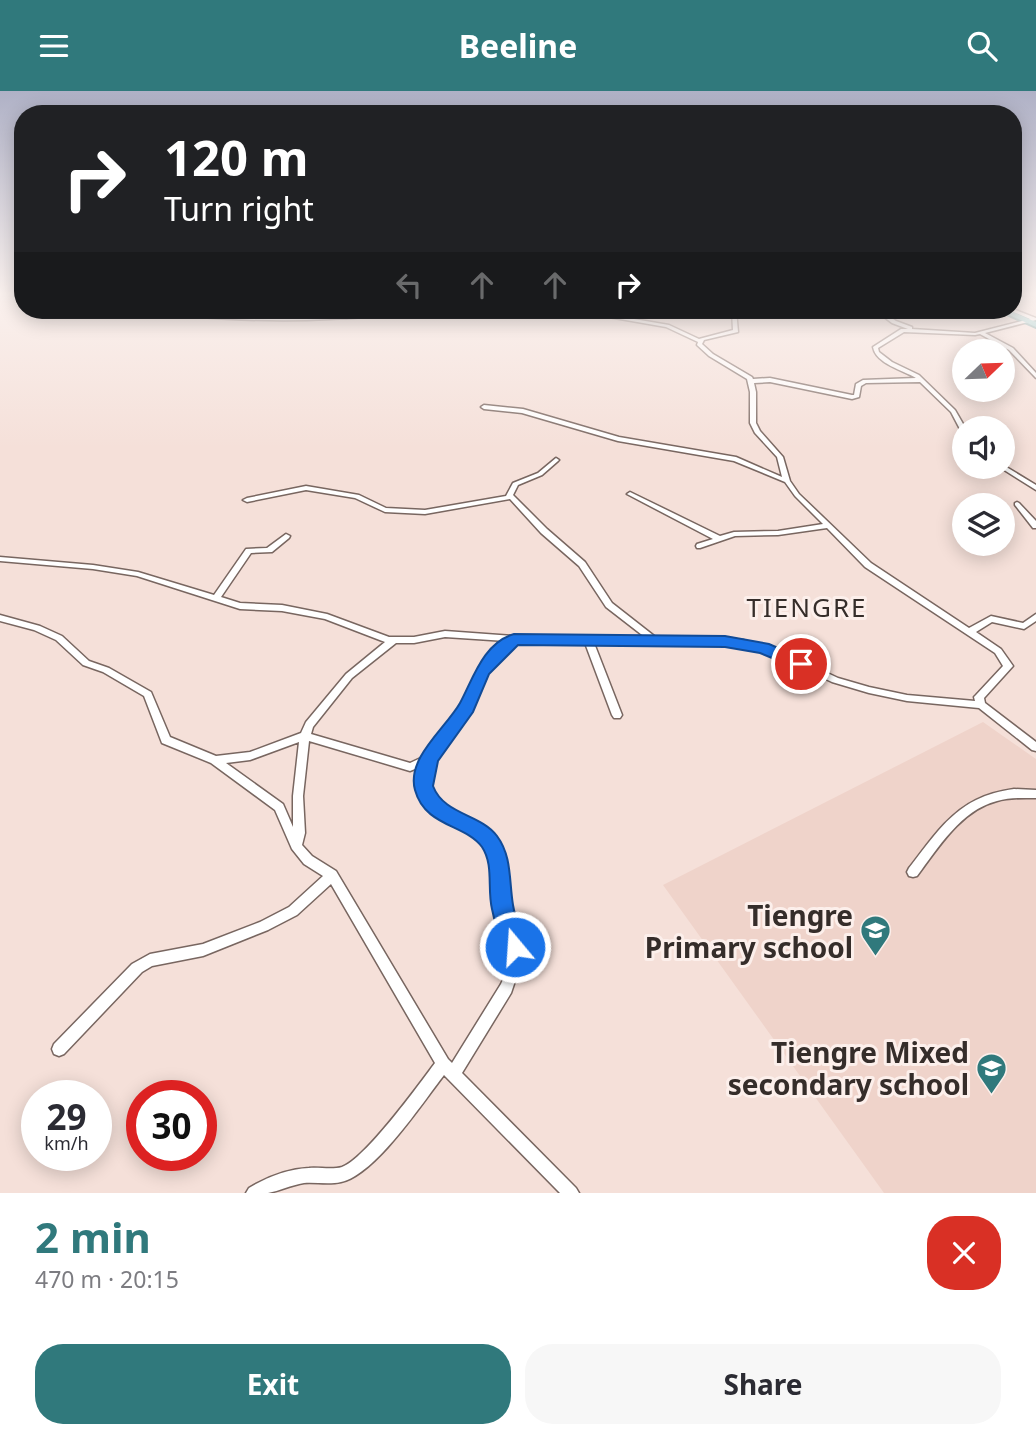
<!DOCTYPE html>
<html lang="en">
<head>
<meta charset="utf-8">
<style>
  body { margin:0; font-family:"Noto Sans",sans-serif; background:#f7f7f7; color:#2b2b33; height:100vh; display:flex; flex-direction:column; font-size:26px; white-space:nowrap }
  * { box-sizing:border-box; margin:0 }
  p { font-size:23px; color:#7c7c81 }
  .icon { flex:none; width:38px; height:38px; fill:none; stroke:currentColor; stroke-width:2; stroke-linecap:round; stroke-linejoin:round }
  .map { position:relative; height:1102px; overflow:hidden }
  .sheet { display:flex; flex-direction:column; background:#fff; flex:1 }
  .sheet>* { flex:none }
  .hud { position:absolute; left:14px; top:14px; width:1008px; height:214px; border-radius:28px; box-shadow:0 4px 18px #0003; background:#202124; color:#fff; overflow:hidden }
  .needle { width:46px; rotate:67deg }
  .tools { position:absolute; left:952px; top:248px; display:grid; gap:14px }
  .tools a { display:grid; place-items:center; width:63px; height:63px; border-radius:50%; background:#fff; box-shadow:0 4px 18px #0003; font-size:35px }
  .speed { position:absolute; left:21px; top:989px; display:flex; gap:14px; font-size:35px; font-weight:700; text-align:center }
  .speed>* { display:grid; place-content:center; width:91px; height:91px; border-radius:50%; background:#fff; box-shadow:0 4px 18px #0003; line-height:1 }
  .speed small { font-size:18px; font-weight:400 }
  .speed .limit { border:10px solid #d22; background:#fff; color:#111 }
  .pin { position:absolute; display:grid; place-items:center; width:60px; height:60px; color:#fff; margin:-30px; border:4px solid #fff; border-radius:50%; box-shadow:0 2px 7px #0007 }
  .me { position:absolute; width:77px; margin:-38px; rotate:342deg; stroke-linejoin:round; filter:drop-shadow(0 0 5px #0008) }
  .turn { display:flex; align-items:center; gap:24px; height:147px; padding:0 35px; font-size:32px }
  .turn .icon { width:91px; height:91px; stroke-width:2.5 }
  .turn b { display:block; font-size:49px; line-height:60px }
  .lanes { display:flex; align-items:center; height:66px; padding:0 35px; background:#0003; justify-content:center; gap:35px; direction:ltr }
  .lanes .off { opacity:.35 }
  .round { display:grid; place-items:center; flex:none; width:74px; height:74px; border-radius:28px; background:#f7f7f7 }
  .headline { display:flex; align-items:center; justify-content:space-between; height:119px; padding:0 35px }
  h1 { font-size:42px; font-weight:700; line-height:52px; color:#30797c }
  .primary-button { display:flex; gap:14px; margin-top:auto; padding:14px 35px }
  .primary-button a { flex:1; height:80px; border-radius:28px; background:#30797c; color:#fff; font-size:28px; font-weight:700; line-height:80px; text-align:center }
  .primary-button a+a { background:#f7f7f7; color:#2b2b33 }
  header { display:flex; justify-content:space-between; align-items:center; height:91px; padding:0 35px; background:#30797c; color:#fff; font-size:32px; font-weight:700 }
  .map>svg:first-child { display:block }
  .built { fill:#efd3ca }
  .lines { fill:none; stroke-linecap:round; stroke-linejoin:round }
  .minor-casing { stroke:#786660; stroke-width:3 }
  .trunk-casing { stroke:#3e8486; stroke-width:4 }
  .minor { fill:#fff; fill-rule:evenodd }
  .trunk { fill:#68c2c6; fill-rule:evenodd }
  .route { fill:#1a73e8; stroke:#114b97; stroke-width:2 }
  .labels { text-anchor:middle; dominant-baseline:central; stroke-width:6; stroke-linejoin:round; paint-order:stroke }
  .quarter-label { font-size:26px; letter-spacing:2px; fill:#352d2a; stroke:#fcefeb }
  .near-poi-label { font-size:28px; font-weight:bold; fill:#352d2a; stroke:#fcefeb; text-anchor:end }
</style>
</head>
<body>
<header><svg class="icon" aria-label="menu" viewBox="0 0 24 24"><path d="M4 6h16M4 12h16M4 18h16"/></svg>Beeline<svg class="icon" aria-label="search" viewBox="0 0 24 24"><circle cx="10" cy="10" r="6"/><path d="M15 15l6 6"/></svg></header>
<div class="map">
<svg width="1036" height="1102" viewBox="0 0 1036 1102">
  <rect width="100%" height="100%" fill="#f5e0d9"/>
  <path class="built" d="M 983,631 L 1036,668 L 1036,1102 L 884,1102 L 663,794 Z"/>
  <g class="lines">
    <defs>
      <g id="minor">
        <path d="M 1013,218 L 1036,227 L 1036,229 L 985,242 L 1013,257 L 1036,282 L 1036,287 L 1009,259 L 980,243 L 975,244 L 904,241 L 878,257 L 879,261 L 892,271 L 919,284 L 955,319 L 966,338 L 964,338 L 964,342 L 961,340 L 951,321 L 920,291 L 866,292 L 861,295 L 859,306 L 852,308 L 770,291 L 754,292 L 756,301 L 756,332 L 760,340 L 783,366 L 790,390 L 799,403 L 871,472 L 969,537 L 991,525 L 1023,532 L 1036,523 L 1036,530 L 1024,538 L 992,531 L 976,541 L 1001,558 L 1013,575 L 984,607 L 985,612 L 1036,651 L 1036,660 L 1032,659 L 979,617 L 907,610 L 869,602 L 832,591 L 779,566 L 743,555 L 594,552 L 622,624 L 620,627 L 614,627 L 612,624 L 585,552 L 516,551 L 486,582 L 469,619 L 434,669 L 428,695 L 432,704 L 441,713 L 457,725 L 487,741 L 500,758 L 505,771 L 508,817 L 521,856 L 517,884 L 511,902 L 462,982 L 576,1097 L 579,1102 L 560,1102 L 444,984 C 423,1011 375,1084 341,1091 C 329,1094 316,1091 304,1092 C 291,1094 279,1100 268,1102 C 261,1102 253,1102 246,1102 L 249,1097 C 267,1086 288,1078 309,1077 C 319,1076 332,1079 342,1076 C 365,1068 418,995 435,972 L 331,793 L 297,824 L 268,839 L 203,865 L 152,875 L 142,881 L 64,963 L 59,965 L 54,963 L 52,958 L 54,953 L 132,873 L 150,863 L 203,853 L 260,831 L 289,816 L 323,785 L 304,773 L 292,758 L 275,719 L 211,672 L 162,652 L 144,605 L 103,581 L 83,574 L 56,549 L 34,539 L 0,530 L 0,524 L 40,535 L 62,545 L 89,570 L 109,577 L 151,601 L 170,646 L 216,665 L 250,661 L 301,642 L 306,631 L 346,583 L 385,551 L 325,528 L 282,520 L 240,518 L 137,485 L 93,478 L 0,470 L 0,466 L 93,474 L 138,481 L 214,504 L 246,458 L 267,457 L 286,443 L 290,445 L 289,447 L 272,461 L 251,462 L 221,506 L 240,512 L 282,514 L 327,523 L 389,546 L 414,546 L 445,540 L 514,545 L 646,547 L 606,516 L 579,475 L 541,442 L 510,408 L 425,423 L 385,421 L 355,407 L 306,399 L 247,411 L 243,409 L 247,407 L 306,395 L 359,404 L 386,417 L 425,419 L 506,405 L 513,392 L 538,382 L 556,367 L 559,369 L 558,370 L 542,384 L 518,394 L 513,404 L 547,438 L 585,471 L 612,512 L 658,548 L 743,549 L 785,562 L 838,587 L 869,596 L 907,604 L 975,610 L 974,606 L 976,604 L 1003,575 L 995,562 L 865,476 L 827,437 L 778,444 L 735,445 L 700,457 L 697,457 L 696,455 L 697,453 L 713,448 L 627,403 L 630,401 L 632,402 L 720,445 L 734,441 L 778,440 L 823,433 L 795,405 L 785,391 L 734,370 L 618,350 L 522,322 L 484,318 L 481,316 L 484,314 L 523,318 L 619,346 L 736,366 L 782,386 L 777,366 L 755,342 L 750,332 L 750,301 L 747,288 L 709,265 L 697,254 L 698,251 L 666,236 L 574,220 L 572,219 L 581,219 L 669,234 L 699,248 L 733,239 L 732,219 L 736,219 L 738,241 L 704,249 L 702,253 L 713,263 L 752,286 L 753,288 L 770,287 L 852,304 L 854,304 L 856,293 L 863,289 L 916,287 C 903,279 876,273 873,256 L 901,238 L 908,238 L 892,232 L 875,219 L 880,219 L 896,230 L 912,236 L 912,238 L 975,242 L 1030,228 L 1011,220 L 1011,219 ZM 445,546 L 506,550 L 479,578 L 462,614 L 425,665 L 410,672 L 311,643 L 313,636 L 352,587 L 396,552 L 414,552 ZM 309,650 L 410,680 L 422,675 L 418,695 L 424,710 L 433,719 L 449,731 L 479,747 L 491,764 L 493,771 L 496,817 L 509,856 L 505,884 L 501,893 L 452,972 L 448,968 L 336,780 L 312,765 L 302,754 L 305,742 L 303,705 ZM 299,651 L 293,705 L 293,736 L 283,713 L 226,672 L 250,669 Z"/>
        <path d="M 121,219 L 228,226 L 281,227 L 358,223 L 378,219 L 383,219 C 368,228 348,227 330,228 C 261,232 192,226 123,220 Z"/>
        <path d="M 1003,374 L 1036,394 L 1036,399 L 1001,377 L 1000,376 L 1003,376 Z"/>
        <path d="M 1017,411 L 1019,412 L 1036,430 L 1036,437 L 1033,437 L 1015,414 L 1015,412 Z"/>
        <path d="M 1014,698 L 1036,699 L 1036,707 C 1023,707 1010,706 997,710 C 961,719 938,757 917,785 L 913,786 L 909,785 L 907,781 L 909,777 C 928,753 947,723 976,709 C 988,703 1000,700 1014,698 Z"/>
      </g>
      <path id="trunk" d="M 998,219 L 1008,219 L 1036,231 L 1036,236 Z"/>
    </defs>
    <use href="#minor" class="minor-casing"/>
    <use href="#trunk" class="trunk-casing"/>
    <use href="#minor" class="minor"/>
    <use href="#trunk" class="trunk"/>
  </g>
  <linearGradient id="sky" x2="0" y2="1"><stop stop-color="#afb1c6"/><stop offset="0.57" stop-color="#faf1ee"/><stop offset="1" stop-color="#faf1ee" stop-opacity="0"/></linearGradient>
  <rect width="1036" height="357" fill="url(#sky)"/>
  <path class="route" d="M 514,543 L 725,545 L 769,553 L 806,569 L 809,573 L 801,579 L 760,562 L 725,556 L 518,554 L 489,583 L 473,621 L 438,670 L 433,695 C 444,724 481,723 497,745 C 512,765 509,790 513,814 C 515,828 522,843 526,856 L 523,864 L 515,867 L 507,864 C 501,850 495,834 492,818 C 487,798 494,774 482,756 C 465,733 425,736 415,699 C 406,667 446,637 460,612 C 473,588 483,552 514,543 Z"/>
  <defs>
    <symbol id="school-pin" viewBox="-11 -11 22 30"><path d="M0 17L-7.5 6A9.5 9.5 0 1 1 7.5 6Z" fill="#30797c" stroke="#fcefeb"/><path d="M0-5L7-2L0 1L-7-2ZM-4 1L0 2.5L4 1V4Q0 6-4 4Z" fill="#fff"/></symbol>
  </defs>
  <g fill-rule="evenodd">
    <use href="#school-pin" x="858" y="822" width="35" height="47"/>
    <use href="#school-pin" x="974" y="960" width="35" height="47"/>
  </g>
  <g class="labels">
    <g class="quarter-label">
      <text x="807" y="516">TIENGRE</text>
    </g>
    <g class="near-poi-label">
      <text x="853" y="824">Tiengre<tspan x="853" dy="32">Primary school</tspan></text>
      <text x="969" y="961">Tiengre Mixed<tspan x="969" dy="32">secondary school</tspan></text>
    </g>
  </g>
</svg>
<div class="tools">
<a><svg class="needle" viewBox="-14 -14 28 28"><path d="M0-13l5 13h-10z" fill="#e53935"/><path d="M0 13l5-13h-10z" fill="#7c7c81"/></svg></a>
<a><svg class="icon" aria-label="sound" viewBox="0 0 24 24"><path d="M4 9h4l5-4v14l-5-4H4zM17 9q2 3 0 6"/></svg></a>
<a><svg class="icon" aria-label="layers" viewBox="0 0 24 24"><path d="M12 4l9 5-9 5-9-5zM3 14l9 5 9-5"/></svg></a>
</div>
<div class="speed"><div>29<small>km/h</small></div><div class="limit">30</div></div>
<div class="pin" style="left:801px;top:573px;background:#d93025"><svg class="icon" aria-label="arrive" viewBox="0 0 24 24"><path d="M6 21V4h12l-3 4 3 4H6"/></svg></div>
<svg class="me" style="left:515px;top:856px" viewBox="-20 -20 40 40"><circle r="17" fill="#1a73e8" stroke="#fff" stroke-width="3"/><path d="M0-11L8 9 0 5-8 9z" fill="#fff"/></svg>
<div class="hud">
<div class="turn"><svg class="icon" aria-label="right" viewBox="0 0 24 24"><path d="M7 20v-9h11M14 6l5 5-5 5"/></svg><div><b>120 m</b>Turn right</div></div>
<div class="lanes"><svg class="icon off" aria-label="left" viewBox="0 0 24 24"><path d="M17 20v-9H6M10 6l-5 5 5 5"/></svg><svg class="icon off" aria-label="ahead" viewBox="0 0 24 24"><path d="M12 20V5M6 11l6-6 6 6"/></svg><svg class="icon off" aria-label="ahead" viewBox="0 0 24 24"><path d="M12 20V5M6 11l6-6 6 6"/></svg><svg class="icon" aria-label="right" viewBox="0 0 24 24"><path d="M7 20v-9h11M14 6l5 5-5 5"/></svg></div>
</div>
</div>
<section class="sheet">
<div class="headline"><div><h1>2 min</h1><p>470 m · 20:15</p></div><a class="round" style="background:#d93025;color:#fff"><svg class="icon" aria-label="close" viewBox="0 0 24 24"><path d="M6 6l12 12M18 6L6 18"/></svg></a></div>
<div class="primary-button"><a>Exit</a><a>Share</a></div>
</section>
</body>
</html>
